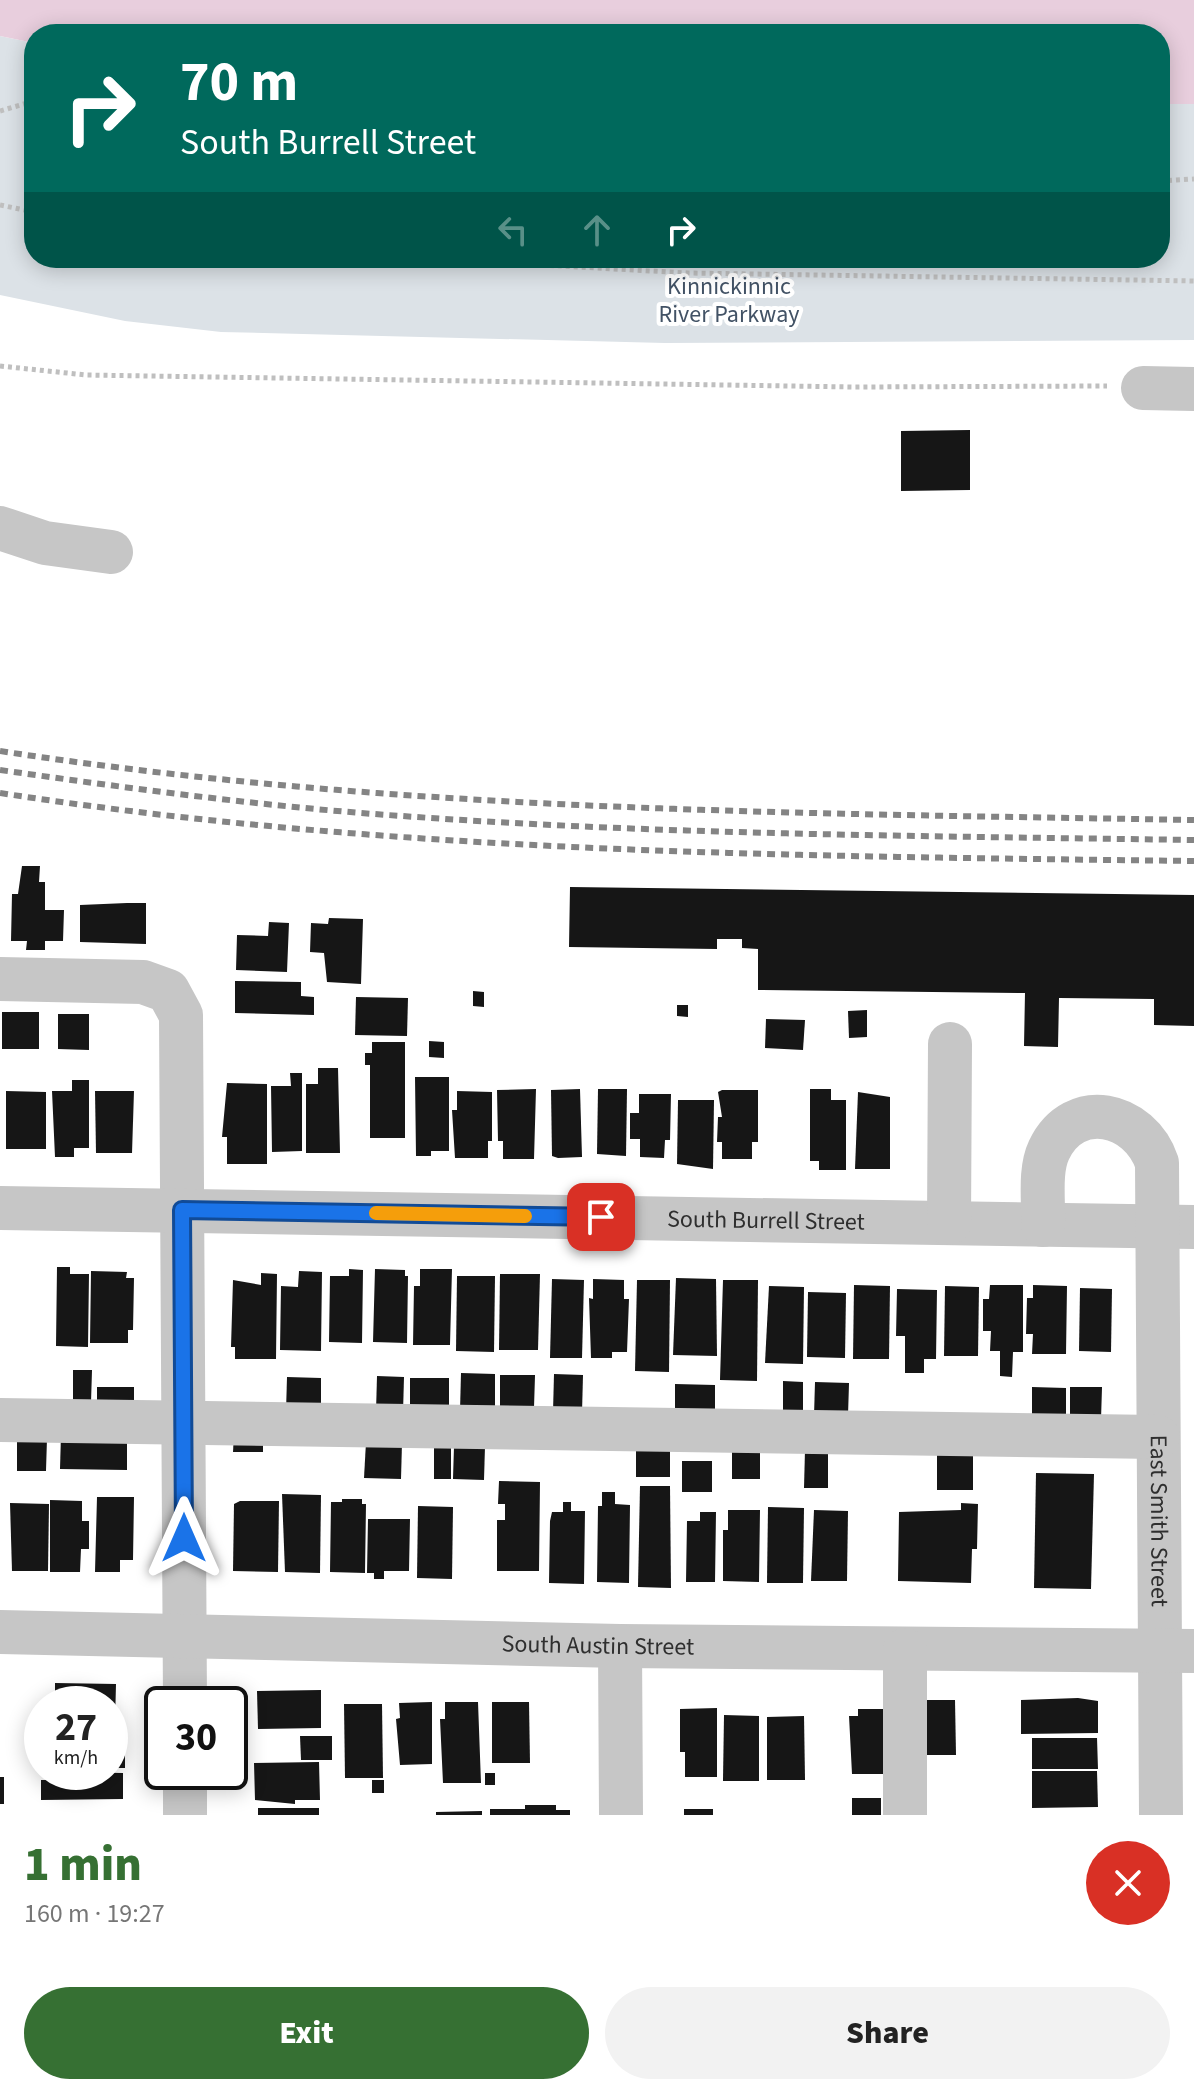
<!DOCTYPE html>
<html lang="en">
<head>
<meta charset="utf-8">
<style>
  body { margin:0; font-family:"Source Sans 3",sans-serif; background:#f2f2f2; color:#222; height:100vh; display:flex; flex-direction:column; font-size:30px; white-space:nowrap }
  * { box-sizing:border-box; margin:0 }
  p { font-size:26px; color:#767676 }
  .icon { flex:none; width:44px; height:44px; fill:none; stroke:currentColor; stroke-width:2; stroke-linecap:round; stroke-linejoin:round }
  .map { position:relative; height:1815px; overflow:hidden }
  .side { display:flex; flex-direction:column; background:#fff; flex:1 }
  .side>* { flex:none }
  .banner { position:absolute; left:24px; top:24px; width:1146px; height:244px; border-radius:32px; box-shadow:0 4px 20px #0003; background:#00695c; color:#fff; overflow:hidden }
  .speed { position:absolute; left:24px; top:1686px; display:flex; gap:16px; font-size:40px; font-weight:700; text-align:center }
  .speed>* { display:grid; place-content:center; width:104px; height:104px; border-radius:50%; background:#fff; box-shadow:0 4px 20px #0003; line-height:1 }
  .speed small { font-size:20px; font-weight:400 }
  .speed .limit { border:4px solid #111; border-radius:12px; background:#fff; color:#111 }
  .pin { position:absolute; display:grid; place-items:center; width:68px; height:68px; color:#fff; margin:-34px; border-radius:16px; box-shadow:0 4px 12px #0006 }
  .me { position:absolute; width:88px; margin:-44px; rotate:0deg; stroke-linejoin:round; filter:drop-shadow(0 0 6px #0008) }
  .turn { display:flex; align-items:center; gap:28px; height:168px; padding:0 24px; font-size:36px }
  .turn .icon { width:104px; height:104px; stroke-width:2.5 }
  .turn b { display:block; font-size:56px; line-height:68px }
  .lanes { display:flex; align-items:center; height:76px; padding:0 24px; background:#0003; justify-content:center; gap:40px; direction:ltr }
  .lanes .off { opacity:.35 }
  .round { display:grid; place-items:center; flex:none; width:84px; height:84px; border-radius:42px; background:#f2f2f2 }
  .headline { display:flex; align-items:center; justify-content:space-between; height:136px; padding:0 24px }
  h1 { font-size:48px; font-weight:800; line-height:60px; color:#367033 }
  .action { display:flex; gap:16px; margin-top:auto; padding:16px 24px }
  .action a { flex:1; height:92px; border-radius:48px; background:#367033; color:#fff; font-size:32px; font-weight:800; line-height:92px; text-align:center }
  .action a+a { background:#f2f2f2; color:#222 }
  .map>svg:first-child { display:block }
  .green { fill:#dce2e7 }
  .water { fill:#e8cedd }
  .building { fill:#161616 }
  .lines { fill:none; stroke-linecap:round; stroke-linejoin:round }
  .path { stroke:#bfbfbf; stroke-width:5; stroke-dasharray:4 4; stroke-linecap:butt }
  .minor { stroke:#c6c6c6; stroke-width:44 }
  .rail { stroke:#848484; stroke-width:6; stroke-dasharray:8 6; stroke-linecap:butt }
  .route-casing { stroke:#114b97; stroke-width:20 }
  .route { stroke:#1a73e8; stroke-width:14 }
  .slow { stroke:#f59e0b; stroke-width:14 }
  .labels { text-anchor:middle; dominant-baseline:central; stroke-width:8; stroke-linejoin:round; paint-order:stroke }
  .park-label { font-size:24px; fill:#425265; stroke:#fff }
  .street-label { font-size:24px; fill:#2f2f2f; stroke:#fff }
</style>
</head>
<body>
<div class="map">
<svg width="1194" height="1815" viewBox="0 0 1194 1815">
  <rect width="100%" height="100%" fill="#fff"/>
  <path class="green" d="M 0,36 L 34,43 L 34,258 L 1160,258 L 1160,104 L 1194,104 L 1194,340 L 665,343 L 221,332 L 125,321 L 0,295 Z"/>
  <path class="water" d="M 0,0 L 1194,0 L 1194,104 L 1160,104 L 1160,34 L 34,34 L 34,43 L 0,36 Z"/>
  <g class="building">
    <path d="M 970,430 L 970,490 L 901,491 L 901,431 Z"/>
    <path d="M 22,866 L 40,866 L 39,882 L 45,882 L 45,910 L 64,910 L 63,941 L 45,941 L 45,950 L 26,950 L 27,941 L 11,941 L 12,894 L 18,894 Z"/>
    <path d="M 570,887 L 1194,895 L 1194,1026 L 1154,1025 L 1154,999 L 1059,998 L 1058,1047 L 1024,1046 L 1025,993 L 758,990 L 758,949 L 742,948 L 742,939 L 717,939 L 717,949 L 569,947 Z"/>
    <path d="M 127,903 L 146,903 L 146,944 L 80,942 L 80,905 Z"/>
    <path d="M 329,918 L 363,919 L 361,984 L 327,982 L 324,953 L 310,952 L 311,923 L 328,924 Z"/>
    <path d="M 269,922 L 289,923 L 287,972 L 236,970 L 237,935 L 268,936 Z"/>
    <path d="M 235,981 L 301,982 L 301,996 L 314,997 L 314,1015 L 235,1013 Z"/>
    <path d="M 473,991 L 484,992 L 484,1007 L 473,1006 Z"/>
    <path d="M 356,997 L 408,998 L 407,1036 L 355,1035 Z"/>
    <path d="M 677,1005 L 688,1005 L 688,1017 L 677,1016 Z"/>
    <path d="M 867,1010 L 867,1037 L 849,1038 L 848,1011 Z"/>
    <rect x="2" y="1012" width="37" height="37"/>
    <path d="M 58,1014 L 89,1014 L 89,1050 L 58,1049 Z"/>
    <path d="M 766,1019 L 805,1020 L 803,1050 L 765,1048 Z"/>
    <path d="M 429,1041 L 444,1042 L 444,1058 L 429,1057 Z"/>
    <path d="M 372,1042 L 405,1042 L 405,1138 L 370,1138 L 370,1065 L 365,1065 L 365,1053 L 372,1053 Z"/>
    <path d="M 318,1068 L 338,1068 L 340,1153 L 306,1153 L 306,1084 L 318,1084 Z"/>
    <path d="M 290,1073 L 302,1073 L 302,1151 L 272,1152 L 271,1086 L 291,1086 Z"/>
    <path d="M 415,1077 L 449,1077 L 449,1151 L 431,1151 L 431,1156 L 416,1156 Z"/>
    <path d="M 72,1080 L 89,1080 L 89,1148 L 74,1148 L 74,1157 L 55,1157 L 52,1091 L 72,1091 Z"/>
    <path d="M 227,1083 L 267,1084 L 267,1164 L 227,1164 L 227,1137 L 222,1137 Z"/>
    <path d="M 536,1089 L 534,1159 L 503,1159 L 503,1141 L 498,1141 L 497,1090 Z"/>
    <path d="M 580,1089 L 582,1157 L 558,1158 L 552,1156 L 551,1090 Z"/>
    <path d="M 598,1089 L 627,1089 L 626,1156 L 597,1154 Z"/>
    <path d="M 810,1089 L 831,1089 L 831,1100 L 846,1100 L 846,1170 L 819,1170 L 819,1161 L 810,1161 Z"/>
    <path d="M 722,1090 L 758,1090 L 758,1142 L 752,1142 L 752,1159 L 722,1159 L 722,1142 L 717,1142 L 718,1117 L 722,1117 L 718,1092 Z"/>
    <path d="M 6,1091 L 46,1092 L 46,1149 L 6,1149 Z"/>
    <path d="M 95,1091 L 134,1091 L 132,1153 L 96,1153 Z"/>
    <path d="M 457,1091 L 492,1092 L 492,1141 L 488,1141 L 488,1158 L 455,1158 L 452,1110 L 457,1110 Z"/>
    <path d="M 858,1092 L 890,1097 L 890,1169 L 855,1169 Z"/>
    <path d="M 639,1094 L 671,1094 L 670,1140 L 665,1140 L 664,1158 L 640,1157 L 640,1139 L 630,1139 L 630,1113 L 639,1113 Z"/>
    <path d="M 678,1100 L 714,1100 L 713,1169 L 677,1164 Z"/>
    <path d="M 57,1267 L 70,1267 L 70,1274 L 89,1274 L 88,1347 L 56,1346 Z"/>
    <path d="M 349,1269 L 363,1270 L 362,1343 L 329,1342 L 330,1276 L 349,1276 Z"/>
    <path d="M 375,1269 L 405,1270 L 405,1276 L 408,1276 L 407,1343 L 373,1342 Z"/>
    <path d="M 420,1269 L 452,1269 L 450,1345 L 413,1345 L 414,1286 L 420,1286 Z"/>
    <path d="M 91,1271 L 127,1272 L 126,1278 L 134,1278 L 133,1330 L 128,1330 L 128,1343 L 90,1343 Z"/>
    <path d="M 299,1271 L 322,1272 L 321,1351 L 280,1350 L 281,1286 L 298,1287 Z"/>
    <path d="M 261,1273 L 277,1274 L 276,1359 L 235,1359 L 235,1347 L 231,1347 L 233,1280 L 261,1285 Z"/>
    <path d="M 500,1274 L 540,1274 L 538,1350 L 499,1350 Z"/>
    <path d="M 457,1276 L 495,1276 L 494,1352 L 456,1351 Z"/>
    <path d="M 676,1278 L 716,1279 L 717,1356 L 673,1355 Z"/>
    <path d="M 552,1279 L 584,1280 L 582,1358 L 550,1358 Z"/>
    <path d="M 593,1279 L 624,1280 L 624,1299 L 629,1299 L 627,1352 L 612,1352 L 612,1358 L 591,1358 L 589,1298 L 593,1299 Z"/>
    <path d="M 637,1280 L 670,1280 L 669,1372 L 635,1371 Z"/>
    <path d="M 723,1280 L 758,1280 L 757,1381 L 720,1380 Z"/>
    <path d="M 854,1285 L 890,1286 L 889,1359 L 853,1359 Z"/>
    <path d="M 990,1285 L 1023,1285 L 1023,1352 L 1013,1352 L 1012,1377 L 1000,1376 L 1000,1351 L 990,1351 L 991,1331 L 983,1331 L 983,1299 L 989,1299 Z"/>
    <path d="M 1033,1285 L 1067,1286 L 1066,1354 L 1032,1354 L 1033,1334 L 1026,1334 L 1027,1298 L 1033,1298 Z"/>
    <path d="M 769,1286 L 804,1287 L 803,1364 L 765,1363 Z"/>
    <path d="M 945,1286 L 979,1287 L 978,1356 L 944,1356 Z"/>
    <path d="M 1080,1288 L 1112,1289 L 1111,1352 L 1079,1351 Z"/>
    <path d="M 897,1289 L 937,1290 L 936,1359 L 924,1359 L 924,1373 L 905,1373 L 905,1336 L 896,1336 Z"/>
    <path d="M 808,1292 L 846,1293 L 845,1358 L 807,1357 Z"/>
    <path d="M 73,1370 L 92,1370 L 91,1403 L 73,1403 Z"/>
    <path d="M 461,1373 L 495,1374 L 495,1412 L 460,1411 Z"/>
    <path d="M 554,1374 L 583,1375 L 582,1413 L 553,1412 Z"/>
    <path d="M 500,1375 L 535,1375 L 534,1408 L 500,1408 Z"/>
    <path d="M 377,1376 L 404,1377 L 403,1413 L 376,1412 Z"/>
    <path d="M 287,1377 L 321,1378 L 321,1412 L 286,1412 Z"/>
    <rect x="410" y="1378" width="39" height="31"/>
    <path d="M 783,1381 L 803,1382 L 803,1410 L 783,1410 Z"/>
    <path d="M 815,1382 L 849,1383 L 848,1416 L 814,1416 Z"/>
    <path d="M 675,1384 L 715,1385 L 715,1414 L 675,1414 Z"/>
    <path d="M 97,1387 L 134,1387 L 134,1411 L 97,1410 Z"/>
    <path d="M 1032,1387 L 1066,1388 L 1066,1419 L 1032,1419 Z"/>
    <path d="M 1070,1387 L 1102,1387 L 1101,1419 L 1070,1418 Z"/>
    <path d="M 61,1434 L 127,1434 L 127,1470 L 60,1469 Z"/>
    <path d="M 234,1434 L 263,1434 L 263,1452 L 233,1452 Z"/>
    <path d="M 17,1437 L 47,1438 L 46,1471 L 17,1471 Z"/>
    <path d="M 366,1442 L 402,1443 L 401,1479 L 364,1478 Z"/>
    <rect x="434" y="1445" width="17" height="34"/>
    <path d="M 454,1446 L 485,1446 L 484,1480 L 453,1479 Z"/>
    <rect x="636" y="1447" width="34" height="30"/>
    <path d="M 732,1449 L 760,1450 L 760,1479 L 732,1479 Z"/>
    <path d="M 805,1450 L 828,1451 L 828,1488 L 804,1488 Z"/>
    <rect x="937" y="1455" width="36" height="35"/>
    <rect x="682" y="1461" width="30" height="31"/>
    <path d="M 1036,1473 L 1094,1474 L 1091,1589 L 1034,1588 Z"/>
    <path d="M 499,1481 L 540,1482 L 539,1571 L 497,1571 L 497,1520 L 505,1520 L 505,1504 L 498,1504 Z"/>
    <path d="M 640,1486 L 670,1486 L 671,1588 L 638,1587 Z"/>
    <path d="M 602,1492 L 615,1492 L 615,1504 L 630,1505 L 629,1583 L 597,1582 L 598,1506 L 602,1506 Z"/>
    <path d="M 282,1494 L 321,1495 L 320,1573 L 285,1572 Z"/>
    <path d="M 97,1497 L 134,1497 L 133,1560 L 120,1560 L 120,1572 L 95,1572 Z"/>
    <path d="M 342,1499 L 362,1499 L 362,1504 L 366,1504 L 365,1573 L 330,1572 L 331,1502 L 342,1502 Z"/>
    <path d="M 50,1500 L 82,1501 L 82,1521 L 89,1521 L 89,1549 L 81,1549 L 80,1572 L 50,1572 Z"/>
    <path d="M 240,1501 L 279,1501 L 278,1572 L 233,1571 L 234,1504 Z"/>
    <path d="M 563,1502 L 571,1502 L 571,1511 L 585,1511 L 584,1584 L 549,1583 L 550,1521 L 552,1512 L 563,1512 Z"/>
    <path d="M 10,1503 L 49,1504 L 48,1571 L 12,1571 Z"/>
    <path d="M 961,1503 L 978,1504 L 977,1549 L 972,1549 L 971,1583 L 898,1581 L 899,1512 L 961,1510 Z"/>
    <path d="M 418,1506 L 453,1507 L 452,1579 L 417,1578 Z"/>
    <path d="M 768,1507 L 804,1508 L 803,1583 L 767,1583 Z"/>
    <path d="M 728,1510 L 760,1510 L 759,1582 L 723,1581 L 723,1530 L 728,1530 Z"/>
    <path d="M 814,1510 L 848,1511 L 847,1581 L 811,1581 Z"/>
    <path d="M 700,1512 L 716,1512 L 715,1582 L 686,1582 L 687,1521 L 700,1521 Z"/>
    <path d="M 368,1519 L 410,1519 L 409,1571 L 384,1571 L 384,1579 L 374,1579 L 374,1573 L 367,1573 Z"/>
    <path d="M 55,1683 L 116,1684 L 115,1722 L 110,1722 L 110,1704 L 55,1704 Z"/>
    <path d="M 321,1690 L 321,1728 L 258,1729 L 257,1691 Z"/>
    <path d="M 1078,1698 L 1098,1701 L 1098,1733 L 1021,1734 L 1021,1700 Z"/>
    <path d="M 924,1700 L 955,1700 L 956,1755 L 924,1755 Z"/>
    <path d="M 432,1702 L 432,1764 L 400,1765 L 396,1719 L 400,1718 L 399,1703 Z"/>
    <path d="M 445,1702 L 478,1702 L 481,1783 L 443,1783 L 440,1719 L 445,1719 Z"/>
    <path d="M 492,1702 L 529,1702 L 530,1763 L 492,1763 Z"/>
    <path d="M 344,1704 L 382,1704 L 383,1778 L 345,1778 Z"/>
    <path d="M 717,1708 L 717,1777 L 685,1777 L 685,1752 L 680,1752 L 680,1709 Z"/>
    <path d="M 858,1709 L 891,1709 L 892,1774 L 852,1774 L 849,1716 L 858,1716 Z"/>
    <path d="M 724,1715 L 759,1716 L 759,1781 L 723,1781 Z"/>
    <path d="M 804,1716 L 805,1780 L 767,1780 L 767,1717 Z"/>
    <path d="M 300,1736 L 332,1736 L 332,1760 L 301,1760 Z"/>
    <path d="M 1032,1738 L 1097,1738 L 1098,1769 L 1032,1769 Z"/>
    <rect x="110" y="1741" width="15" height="27"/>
    <path d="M 319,1762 L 320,1800 L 295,1800 L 295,1804 L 255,1800 L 254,1763 Z"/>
    <path d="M 1032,1771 L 1097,1771 L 1098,1807 L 1032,1808 Z"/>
    <path d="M 54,1772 L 123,1773 L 123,1799 L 41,1800 L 41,1780 L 54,1780 Z"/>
    <rect x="485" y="1773" width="10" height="12"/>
    <rect x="0" y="1777" width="4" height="27"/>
    <rect x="372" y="1780" width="12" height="13"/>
    <rect x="852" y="1798" width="29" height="17"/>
    <path d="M 525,1805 L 556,1805 L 556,1810 L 570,1810 L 570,1815 L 490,1815 L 490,1809 L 525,1809 Z"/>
    <rect x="258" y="1808" width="61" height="7"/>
    <rect x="684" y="1809" width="29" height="6"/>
    <path d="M 482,1811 L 482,1815 L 436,1815 L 436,1812 Z"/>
  </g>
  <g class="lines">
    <g class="path">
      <path d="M 0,111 L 34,101"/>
      <path d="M 1160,181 L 1194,179"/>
      <path d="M 0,205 L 34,212"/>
      <path d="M 414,258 L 688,273 L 1194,281"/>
      <path d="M 0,366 L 86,375 L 853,387 L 1107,386"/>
    </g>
    <g class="minor">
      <path d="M 1143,388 L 1194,389"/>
      <path d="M 0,528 L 45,543 L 111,552"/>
      <path d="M 0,979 L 143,982 L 168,991 L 181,1015 L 185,1704"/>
      <path id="s1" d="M 0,1208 L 1194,1227"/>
      <path d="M 949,1223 L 950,1044"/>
      <path id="s2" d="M 1043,1225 C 1044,1202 1039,1171 1049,1150 C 1074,1097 1140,1112 1157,1163 L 1161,1815"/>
      <path d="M 0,1420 L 1158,1437"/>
      <path id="s3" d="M 0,1632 L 620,1646 L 1194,1651"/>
      <path d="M 620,1646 L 621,1815"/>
      <path d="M 185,1772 L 185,1815"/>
      <path d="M 905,1815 L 905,1650"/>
    </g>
    <g class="rail">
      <path d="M 0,751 C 395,812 796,813 1194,820"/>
      <path d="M 0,770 C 134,789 268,807 402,816 C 666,835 930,836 1194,840"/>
      <path d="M 0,793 C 395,854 795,856 1194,861"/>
    </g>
  </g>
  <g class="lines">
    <defs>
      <path id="route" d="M 184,1538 L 182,1210 L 601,1217"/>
    </defs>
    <use href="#route" class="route-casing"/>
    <use href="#route" class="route"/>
    <path class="slow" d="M 376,1213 L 525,1216"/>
  </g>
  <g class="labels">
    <g class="park-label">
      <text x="729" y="286">Kinnickinnic<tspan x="729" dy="28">River Parkway</tspan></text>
    </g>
    <g class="street-label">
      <text stroke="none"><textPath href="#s1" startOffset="766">South Burrell Street</textPath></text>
      <text stroke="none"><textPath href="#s2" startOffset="576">East Smith Street</textPath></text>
      <text stroke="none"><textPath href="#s3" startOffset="598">South Austin Street</textPath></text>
    </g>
  </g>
</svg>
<div class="speed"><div>27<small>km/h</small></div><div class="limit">30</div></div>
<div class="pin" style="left:601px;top:1217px;background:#d93025"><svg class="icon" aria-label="arrive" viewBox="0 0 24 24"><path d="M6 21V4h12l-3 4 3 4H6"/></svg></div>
<svg class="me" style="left:184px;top:1538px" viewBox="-20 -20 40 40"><path d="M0-17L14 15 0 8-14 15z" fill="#1a73e8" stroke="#fff" stroke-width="4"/></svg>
<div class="banner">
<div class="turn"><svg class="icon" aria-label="right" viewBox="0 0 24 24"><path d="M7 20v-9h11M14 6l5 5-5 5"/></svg><div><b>70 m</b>South Burrell Street</div></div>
<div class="lanes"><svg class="icon off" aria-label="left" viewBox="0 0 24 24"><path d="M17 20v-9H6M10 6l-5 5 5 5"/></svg><svg class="icon off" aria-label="ahead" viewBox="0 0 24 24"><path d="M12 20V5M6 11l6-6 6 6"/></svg><svg class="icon" aria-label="right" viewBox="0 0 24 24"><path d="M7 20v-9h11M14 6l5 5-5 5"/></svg></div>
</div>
</div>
<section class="side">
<div class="headline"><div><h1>1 min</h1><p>160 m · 19:27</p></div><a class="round" style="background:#d93025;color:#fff"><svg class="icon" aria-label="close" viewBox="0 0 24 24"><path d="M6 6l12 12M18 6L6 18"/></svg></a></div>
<div class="action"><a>Exit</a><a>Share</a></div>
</section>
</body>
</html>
